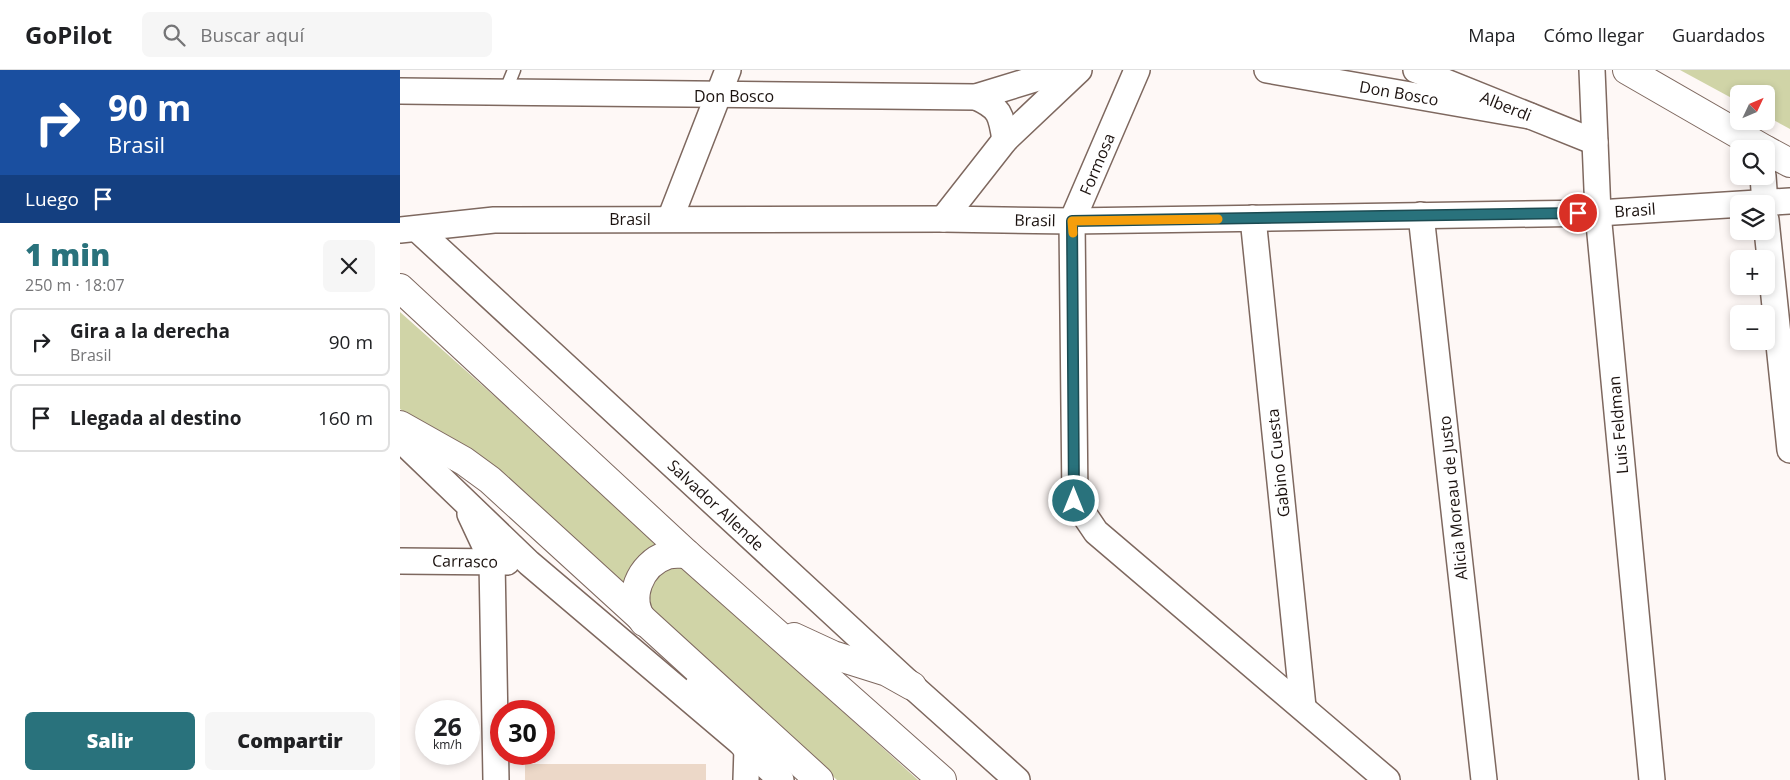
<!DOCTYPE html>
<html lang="es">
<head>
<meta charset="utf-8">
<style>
  body { margin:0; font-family:"Open Sans",sans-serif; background:#f6f6f6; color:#202124; height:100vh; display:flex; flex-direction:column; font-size:19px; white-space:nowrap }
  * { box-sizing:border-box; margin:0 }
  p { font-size:16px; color:#757577 }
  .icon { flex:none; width:28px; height:28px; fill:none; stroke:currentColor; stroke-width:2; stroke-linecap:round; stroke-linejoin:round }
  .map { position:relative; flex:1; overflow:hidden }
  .panel { display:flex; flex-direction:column; background:#fff; width:400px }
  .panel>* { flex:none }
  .top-card { background:#1a4fa0; color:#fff; overflow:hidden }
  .needle { width:32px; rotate:46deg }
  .buttons { position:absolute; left:1330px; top:15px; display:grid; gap:10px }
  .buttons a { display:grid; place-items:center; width:45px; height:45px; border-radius:8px; background:#fff; box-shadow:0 2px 8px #0003; font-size:25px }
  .speed { position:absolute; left:15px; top:630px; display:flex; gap:10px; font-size:25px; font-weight:700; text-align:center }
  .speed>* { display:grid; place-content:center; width:65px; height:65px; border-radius:50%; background:#fff; box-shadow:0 2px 8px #0003; line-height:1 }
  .speed small { font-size:12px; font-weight:400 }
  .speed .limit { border:8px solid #d22; background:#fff; color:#111 }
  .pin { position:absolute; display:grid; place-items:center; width:42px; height:42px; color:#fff; margin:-21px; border:2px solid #fff; border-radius:50%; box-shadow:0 1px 5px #0007 }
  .me { position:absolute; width:55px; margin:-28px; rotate:0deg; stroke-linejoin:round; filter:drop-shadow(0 0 4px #0008) }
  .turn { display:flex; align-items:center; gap:18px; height:105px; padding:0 25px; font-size:22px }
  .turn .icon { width:65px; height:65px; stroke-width:2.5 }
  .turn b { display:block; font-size:35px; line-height:42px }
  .then { display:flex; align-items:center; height:48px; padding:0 25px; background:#0003; gap:10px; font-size:19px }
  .round { display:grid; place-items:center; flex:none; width:52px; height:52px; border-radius:8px; background:#f6f6f6 }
  .summary { display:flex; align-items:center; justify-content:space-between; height:85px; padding:0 25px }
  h1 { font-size:30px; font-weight:800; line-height:38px; color:#29727c }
  .cta { display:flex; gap:10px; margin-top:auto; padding:10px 25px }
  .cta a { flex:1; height:58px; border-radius:8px; background:#29727c; color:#fff; font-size:20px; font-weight:800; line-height:58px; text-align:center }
  .cta a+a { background:#f6f6f6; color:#202124 }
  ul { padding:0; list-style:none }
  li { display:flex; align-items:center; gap:15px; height:68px; margin:0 10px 8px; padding:0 15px; border:2px solid #e0e0e0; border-radius:8px }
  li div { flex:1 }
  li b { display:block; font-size:19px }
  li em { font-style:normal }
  header { display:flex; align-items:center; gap:30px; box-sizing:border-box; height:70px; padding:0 25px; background:#fff; border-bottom:1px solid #e0e0e0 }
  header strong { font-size:24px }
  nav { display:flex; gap:28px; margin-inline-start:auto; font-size:18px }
  .search { width:350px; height:45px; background:#f6f6f6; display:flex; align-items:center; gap:12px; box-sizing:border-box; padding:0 18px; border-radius:8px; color:#757577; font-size:19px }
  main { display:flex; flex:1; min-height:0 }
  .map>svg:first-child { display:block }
  .green { fill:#d0d4a7 }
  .building { fill:#ecd8c8 }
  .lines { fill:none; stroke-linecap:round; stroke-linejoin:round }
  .lane-casing { stroke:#7e685f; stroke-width:15 }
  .street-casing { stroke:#7e685f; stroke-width:28 }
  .secondary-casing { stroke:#7e685f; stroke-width:30 }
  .lane { stroke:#fff; stroke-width:12 }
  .street { stroke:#fff; stroke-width:25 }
  .secondary { stroke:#fff; stroke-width:28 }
  .route-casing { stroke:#1b4a51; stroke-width:12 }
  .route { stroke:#29727c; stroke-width:9 }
  .slow { stroke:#f59e0b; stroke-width:9 }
  .labels { text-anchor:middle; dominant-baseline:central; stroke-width:4; stroke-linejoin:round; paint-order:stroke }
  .street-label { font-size:16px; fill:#1b120f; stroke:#fff }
</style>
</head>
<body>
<header>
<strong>GoPilot</strong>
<div class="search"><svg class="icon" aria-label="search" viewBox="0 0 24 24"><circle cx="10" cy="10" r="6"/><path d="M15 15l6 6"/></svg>Buscar aquí</div>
<nav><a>Mapa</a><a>Cómo llegar</a><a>Guardados</a></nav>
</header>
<main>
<section class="panel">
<div class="top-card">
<div class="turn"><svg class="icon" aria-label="right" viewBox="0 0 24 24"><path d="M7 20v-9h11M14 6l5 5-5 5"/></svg><div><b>90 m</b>Brasil</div></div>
<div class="then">Luego<svg class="icon" aria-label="arrive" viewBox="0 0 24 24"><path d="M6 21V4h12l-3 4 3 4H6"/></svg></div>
</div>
<div class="summary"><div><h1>1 min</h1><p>250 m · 18:07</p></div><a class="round"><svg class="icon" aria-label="close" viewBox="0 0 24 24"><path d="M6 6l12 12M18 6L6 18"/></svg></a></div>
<ul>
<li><svg class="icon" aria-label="right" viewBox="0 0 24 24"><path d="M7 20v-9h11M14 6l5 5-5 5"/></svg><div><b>Gira a la derecha</b><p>Brasil</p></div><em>90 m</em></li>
<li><svg class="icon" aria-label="arrive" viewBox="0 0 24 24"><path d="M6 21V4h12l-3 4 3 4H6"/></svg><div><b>Llegada al destino</b></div><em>160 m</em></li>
</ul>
<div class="cta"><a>Salir</a><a>Compartir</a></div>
</section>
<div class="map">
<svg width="1390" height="710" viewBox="0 0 1390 710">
  <rect width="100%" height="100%" fill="#fef8f6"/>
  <g class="green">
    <path d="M 1280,0 L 1390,0 L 1390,59 L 1366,46 L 1366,24 L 1339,24 L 1339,32 Z"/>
    <path d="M 0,242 L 192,413 L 518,710 L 437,710 L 91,396 L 0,339 Z"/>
  </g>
  <rect class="building" x="125" y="694" width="181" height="16"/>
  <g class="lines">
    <defs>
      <path id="lane" d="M 105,22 L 114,0"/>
      <g id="street">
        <path d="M 737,0 L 672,151 L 675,431 L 696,462 L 987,710"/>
        <path d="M 867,0 L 1130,46"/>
        <path d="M 1016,0 L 1195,72"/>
        <path d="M 1192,0 L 1198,143 L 1252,710"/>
        <path d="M 0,21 L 576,27 L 664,0"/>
        <path d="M 576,27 C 600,38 601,44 605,70"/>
        <path d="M 1363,106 L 1365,134"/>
        <path d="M 1021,145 L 1084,710"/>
        <path d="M 853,148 L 903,637"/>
        <path d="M 270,149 L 328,0"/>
        <path d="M 543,149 L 605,70 L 679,0"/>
        <path d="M 1366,150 L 1390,380"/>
        <path d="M 17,159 L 512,616 L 617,710"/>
        <path d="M 0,160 L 94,150 L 543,149 L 672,151 L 1198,143 L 1390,131"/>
        <path d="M 0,369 L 129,493 L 347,678 L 381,710"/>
        <path d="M 70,444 L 92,491 L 96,710"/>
        <path d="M 0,491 L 107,492"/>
        <path d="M 346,710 L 347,678"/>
      </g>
      <g id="secondary">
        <path d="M 1227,0 L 1364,79"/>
        <path d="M 1366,80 L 1390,93"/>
        <path d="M 0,218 L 287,484 L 542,710"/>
        <path d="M 0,355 L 64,391 L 90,410 L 419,710"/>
        <path d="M 244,552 C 225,529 240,494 267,485 C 273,483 281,484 287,484"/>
        <path d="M 394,567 L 433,585 L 487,602 L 512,616"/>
        <path d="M 298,618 L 347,678"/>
      </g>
    </defs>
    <use href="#lane" class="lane-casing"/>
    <use href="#street" class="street-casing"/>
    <use href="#secondary" class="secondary-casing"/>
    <use href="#lane" class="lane"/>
    <use href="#street" class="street"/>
    <use href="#secondary" class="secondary"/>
  </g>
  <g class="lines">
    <defs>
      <path id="route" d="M 674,431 L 672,151 L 1178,143"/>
    </defs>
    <use href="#route" class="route-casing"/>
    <use href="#route" class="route"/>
    <path class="slow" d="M 673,163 L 672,151 L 818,149"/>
  </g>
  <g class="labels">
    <g class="street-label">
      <text transform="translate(999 23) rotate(10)">Don Bosco</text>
      <text x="334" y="26">Don Bosco</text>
      <text transform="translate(1106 36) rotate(22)">Alberdi</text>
      <text transform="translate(697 94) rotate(-67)">Formosa</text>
      <text transform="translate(1235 140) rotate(-4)">Brasil</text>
      <text x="230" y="149">Brasil</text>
      <text transform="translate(635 150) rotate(1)">Brasil</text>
      <text transform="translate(1218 355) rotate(-95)">Luis Feldman</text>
      <text transform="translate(878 393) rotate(-96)">Gabino Cuesta</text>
      <text transform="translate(1053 428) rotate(-96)">Alicia Moreau de Justo</text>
      <text transform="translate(316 435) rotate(43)">Salvador Allende</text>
      <text transform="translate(65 491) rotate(1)">Carrasco</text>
    </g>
  </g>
</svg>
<div class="buttons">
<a><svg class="needle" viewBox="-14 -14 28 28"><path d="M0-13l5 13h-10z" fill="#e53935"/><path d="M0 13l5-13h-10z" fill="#757577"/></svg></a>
<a><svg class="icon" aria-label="search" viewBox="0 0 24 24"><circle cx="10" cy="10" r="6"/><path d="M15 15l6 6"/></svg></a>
<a><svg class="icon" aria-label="layers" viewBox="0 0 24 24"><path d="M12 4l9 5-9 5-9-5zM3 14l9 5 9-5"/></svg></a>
<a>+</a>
<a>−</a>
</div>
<div class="speed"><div>26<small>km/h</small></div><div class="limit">30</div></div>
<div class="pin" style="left:1178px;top:143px;background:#d93025"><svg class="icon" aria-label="arrive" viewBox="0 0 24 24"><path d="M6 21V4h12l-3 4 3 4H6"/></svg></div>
<svg class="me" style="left:674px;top:431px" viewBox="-20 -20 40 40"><circle r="17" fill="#29727c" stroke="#fff" stroke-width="3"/><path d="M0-11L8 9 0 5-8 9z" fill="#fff"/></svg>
</div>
</main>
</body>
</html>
